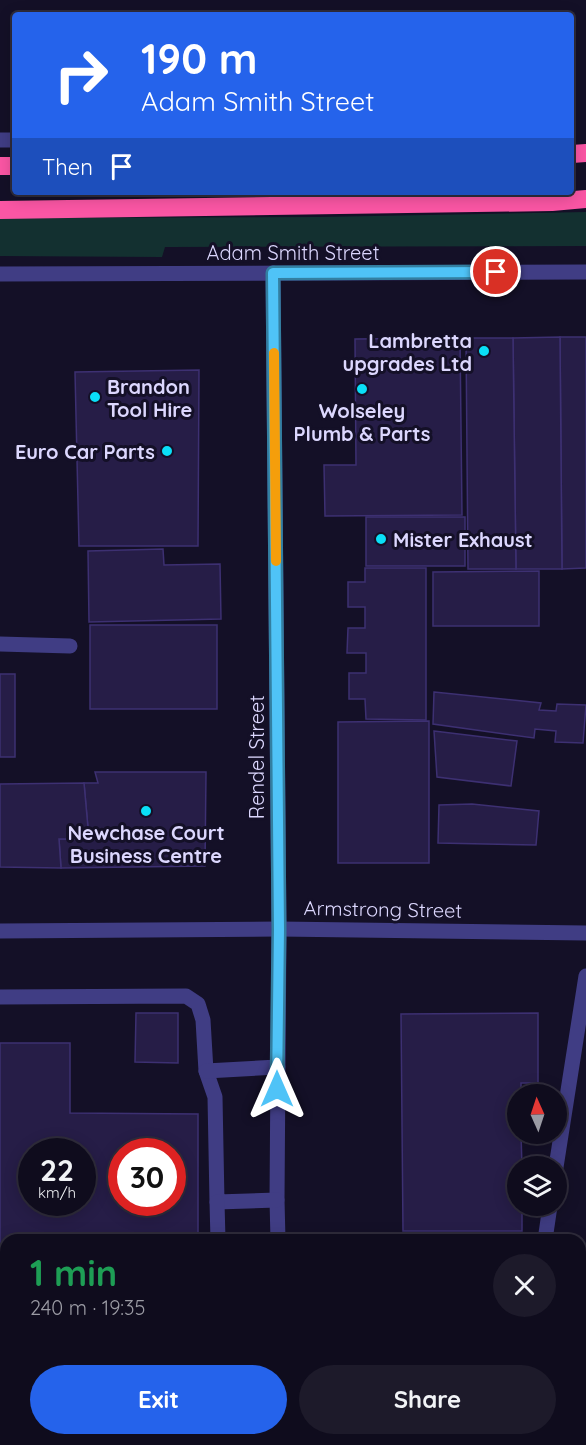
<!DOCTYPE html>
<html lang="en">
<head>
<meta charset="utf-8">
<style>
  body { margin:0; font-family:Quicksand,sans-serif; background:#1d1a2a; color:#f1f3f6; height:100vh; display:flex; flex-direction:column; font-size:22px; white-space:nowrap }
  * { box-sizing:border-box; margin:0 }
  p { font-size:20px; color:#9b9ba4 }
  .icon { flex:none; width:33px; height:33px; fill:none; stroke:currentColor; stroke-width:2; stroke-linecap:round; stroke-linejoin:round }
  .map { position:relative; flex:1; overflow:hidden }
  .drawer { position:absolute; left:0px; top:1234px; width:586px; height:212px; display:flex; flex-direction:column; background:#0f0c1d; border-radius:18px 18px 0 0; box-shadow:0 3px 15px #0003,0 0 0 2px #2f2c3b }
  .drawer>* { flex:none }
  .top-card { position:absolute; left:12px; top:12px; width:562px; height:183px; border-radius:6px; box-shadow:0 3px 15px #0003,0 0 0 2px #2f2c3b; background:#2563eb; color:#fff; overflow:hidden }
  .needle { width:39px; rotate:357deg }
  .tools { position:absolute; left:507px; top:1084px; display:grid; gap:12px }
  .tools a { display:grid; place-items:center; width:60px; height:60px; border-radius:50%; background:#0f0c1d; box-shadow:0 3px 15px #0003,0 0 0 2px #2f2c3b; font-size:30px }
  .speed { position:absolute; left:18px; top:1138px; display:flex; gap:12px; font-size:30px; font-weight:700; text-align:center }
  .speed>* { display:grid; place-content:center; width:78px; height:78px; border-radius:50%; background:#0f0c1d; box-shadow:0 3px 15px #0003,0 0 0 2px #2f2c3b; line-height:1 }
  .speed small { font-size:15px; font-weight:400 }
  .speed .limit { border:9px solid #d22; background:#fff; color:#111 }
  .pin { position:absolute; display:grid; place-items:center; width:51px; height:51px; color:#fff; margin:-26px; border:3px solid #fff; border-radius:50%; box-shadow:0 2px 6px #0007 }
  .me { position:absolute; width:66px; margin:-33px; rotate:0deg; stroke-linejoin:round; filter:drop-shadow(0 0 4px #0008) }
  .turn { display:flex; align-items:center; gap:21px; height:126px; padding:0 30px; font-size:27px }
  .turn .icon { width:78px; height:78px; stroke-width:2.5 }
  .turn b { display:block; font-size:42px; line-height:51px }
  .then { display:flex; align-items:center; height:57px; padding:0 30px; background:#0003; gap:12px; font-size:22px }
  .round { display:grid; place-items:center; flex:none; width:63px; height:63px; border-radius:32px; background:#1d1a2a }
  .summary { display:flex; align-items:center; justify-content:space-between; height:102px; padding:0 30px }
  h1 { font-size:36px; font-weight:700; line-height:45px; color:#1e9e55 }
  .cta { display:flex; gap:12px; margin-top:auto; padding:12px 30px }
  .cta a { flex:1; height:69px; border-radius:36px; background:#2563eb; color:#fff; font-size:24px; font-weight:700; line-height:69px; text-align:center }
  .cta a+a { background:#1d1a2a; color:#f1f3f6 }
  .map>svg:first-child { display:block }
  .green { fill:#133030 }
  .building { fill:#261d47; stroke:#3d3072; stroke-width:1.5; fill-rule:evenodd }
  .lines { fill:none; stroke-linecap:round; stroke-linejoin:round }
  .minor { stroke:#403d84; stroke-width:15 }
  .highway { stroke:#fa56a4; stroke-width:18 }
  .route-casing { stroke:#337fa1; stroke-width:15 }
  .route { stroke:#4fc3f7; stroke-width:10 }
  .slow { stroke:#f59e0b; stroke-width:10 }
  .poi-dot { fill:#0adff7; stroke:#141027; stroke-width:2 }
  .labels { text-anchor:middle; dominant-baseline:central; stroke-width:6; stroke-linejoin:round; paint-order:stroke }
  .street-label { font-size:20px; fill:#dcd7fe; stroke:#141027 }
  .poi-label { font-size:20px; font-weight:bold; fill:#dcd7fe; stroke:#141027; text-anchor:end }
</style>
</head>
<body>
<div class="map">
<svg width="586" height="1445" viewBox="0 0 586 1445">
  <rect width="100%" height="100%" fill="#141027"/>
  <path class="green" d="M 586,212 L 586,246 L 165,247 L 162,257 L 0,256 L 0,218 L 319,217 Z"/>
  <g class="building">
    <path d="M 560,337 L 586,337 L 586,568 L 562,569 Z"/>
    <path d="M 560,337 L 562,569 L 516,569 L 513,338 Z"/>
    <path d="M 460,338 L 462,515 L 325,516 L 324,465 L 356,465 L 355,339 Z"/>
    <path d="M 466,338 L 513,338 L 516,569 L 468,569 Z"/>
    <path d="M 199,370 L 198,546 L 79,546 L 75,372 Z"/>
    <rect x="366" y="517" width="99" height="49"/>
    <path d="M 163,549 L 164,565 L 220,564 L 221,619 L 89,622 L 88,551 Z"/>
    <path d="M 365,568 L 426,568 L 426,720 L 366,719 L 365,699 L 349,699 L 349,673 L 366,673 L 366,653 L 347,653 L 348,628 L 365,628 L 365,607 L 348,607 L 348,582 L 365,582 Z"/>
    <path d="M 539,571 L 539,626 L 433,626 L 433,572 Z"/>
    <rect x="90" y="625" width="127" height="84"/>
    <rect x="0" y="674" width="15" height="83"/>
    <path d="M 434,692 L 541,703 L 539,710 L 556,711 L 557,704 L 586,705 L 583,743 L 555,742 L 556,731 L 535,729 L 534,738 L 433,724 Z"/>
    <path d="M 429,721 L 429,863 L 338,863 L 338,722 Z"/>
    <path d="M 434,731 L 517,741 L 511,786 L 437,777 Z"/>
    <path d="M 95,772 L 206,772 L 205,866 L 61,868 L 59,839 L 89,839 L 84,783 L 98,783 Z"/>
    <path d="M 84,783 L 89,839 L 59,839 L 61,868 L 0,867 L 0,784 Z"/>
    <path d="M 472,804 L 539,811 L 536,845 L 438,843 L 439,805 Z"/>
    <path d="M 136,1013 L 178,1013 L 178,1063 L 135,1062 Z"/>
    <path d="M 538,1013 L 538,1083 L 521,1083 L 521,1095 L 518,1095 L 518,1134 L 521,1134 L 522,1167 L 518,1167 L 518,1206 L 522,1206 L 522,1231 L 403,1231 L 401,1014 Z"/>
    <path d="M 0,1043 L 70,1043 L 70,1113 L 198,1114 L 198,1240 L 6,1240 L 6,1409 L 0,1409 ZM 32,1152 L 82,1152 L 82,1203 L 32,1203 ZM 122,1152 L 172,1152 L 172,1203 L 122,1203 Z"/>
    <path d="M 580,1249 L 586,1249 L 586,1445 L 546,1445 L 547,1440 L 580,1440 Z"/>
  </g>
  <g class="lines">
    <g class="minor">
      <path d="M 0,140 L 15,140"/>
      <path d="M 273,273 L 279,929 L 277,1200 L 278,1240"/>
      <path d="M 0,274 L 586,272"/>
      <path d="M 0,644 L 70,646"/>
      <path d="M 0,931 L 279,929 L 586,933"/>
      <path d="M 0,997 L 186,996 L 198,1004 L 203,1020 L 206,1071 L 215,1097 L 217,1202 L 277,1200"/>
      <path d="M 206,1071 L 278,1067"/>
      <path d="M 556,1167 L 586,976"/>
      <path d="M 217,1202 L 218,1240"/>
      <path d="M 545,1240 L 550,1206"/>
      <path d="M 322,1440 L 324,1445"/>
      <path d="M 133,1445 L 141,1440"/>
      <path d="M 302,1445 L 303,1440"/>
      <path d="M 513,1445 L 514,1440"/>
    </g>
    <g class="highway">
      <path d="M 572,154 L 586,153"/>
      <path d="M 0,166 L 15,166"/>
      <path d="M 0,210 L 552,202 L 586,199"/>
    </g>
  </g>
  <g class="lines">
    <defs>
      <path id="route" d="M 277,1089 L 279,929 L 273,273 L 496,272"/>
    </defs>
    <use href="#route" class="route-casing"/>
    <use href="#route" class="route"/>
    <path class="slow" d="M 274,353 L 276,561"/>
  </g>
  <g class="poi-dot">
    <circle cx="484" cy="351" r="6"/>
    <circle cx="362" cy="389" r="6"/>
    <circle cx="95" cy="397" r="6"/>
    <circle cx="167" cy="451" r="6"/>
    <circle cx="381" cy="539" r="6"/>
    <circle cx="146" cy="811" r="6"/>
  </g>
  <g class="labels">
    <g class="street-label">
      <text x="293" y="252">Adam Smith Street</text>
      <text transform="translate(256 757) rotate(-90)">Rendel Street</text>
      <text transform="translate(383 909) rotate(1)">Armstrong Street</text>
    </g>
    <g class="poi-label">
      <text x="472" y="340">Lambretta<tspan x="472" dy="23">upgrades Ltd</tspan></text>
      <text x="107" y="386" text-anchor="start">Brandon<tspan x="107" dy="23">Tool Hire</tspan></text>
      <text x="362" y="410" text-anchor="middle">Wolseley<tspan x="362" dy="23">Plumb &amp; Parts</tspan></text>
      <text x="155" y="451">Euro Car Parts</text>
      <text x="393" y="539" text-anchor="start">Mister Exhaust</text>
      <text x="146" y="832" text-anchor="middle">Newchase Court<tspan x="146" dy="23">Business Centre</tspan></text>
    </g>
  </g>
</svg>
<div class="tools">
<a><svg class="needle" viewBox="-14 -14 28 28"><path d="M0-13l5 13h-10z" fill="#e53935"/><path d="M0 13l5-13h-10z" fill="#9b9ba4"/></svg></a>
<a><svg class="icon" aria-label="layers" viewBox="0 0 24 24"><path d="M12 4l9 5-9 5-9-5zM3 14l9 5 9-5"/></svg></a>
</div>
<div class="speed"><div>22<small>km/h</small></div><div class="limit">30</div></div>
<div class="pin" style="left:496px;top:272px;background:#d93025"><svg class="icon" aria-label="arrive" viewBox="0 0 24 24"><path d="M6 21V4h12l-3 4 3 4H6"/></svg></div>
<svg class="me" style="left:277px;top:1089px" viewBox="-20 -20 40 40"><path d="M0-17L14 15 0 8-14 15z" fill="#4fc3f7" stroke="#fff" stroke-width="4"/></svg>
<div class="top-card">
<div class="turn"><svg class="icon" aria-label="right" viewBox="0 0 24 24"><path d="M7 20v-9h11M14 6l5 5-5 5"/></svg><div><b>190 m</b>Adam Smith Street</div></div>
<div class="then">Then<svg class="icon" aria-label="arrive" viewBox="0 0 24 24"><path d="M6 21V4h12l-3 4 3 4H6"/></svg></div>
</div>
<section class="drawer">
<div class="summary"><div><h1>1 min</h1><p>240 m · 19:35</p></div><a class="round"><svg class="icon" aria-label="close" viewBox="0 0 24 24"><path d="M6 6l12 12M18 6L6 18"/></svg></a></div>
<div class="cta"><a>Exit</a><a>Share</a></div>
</section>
</div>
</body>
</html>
